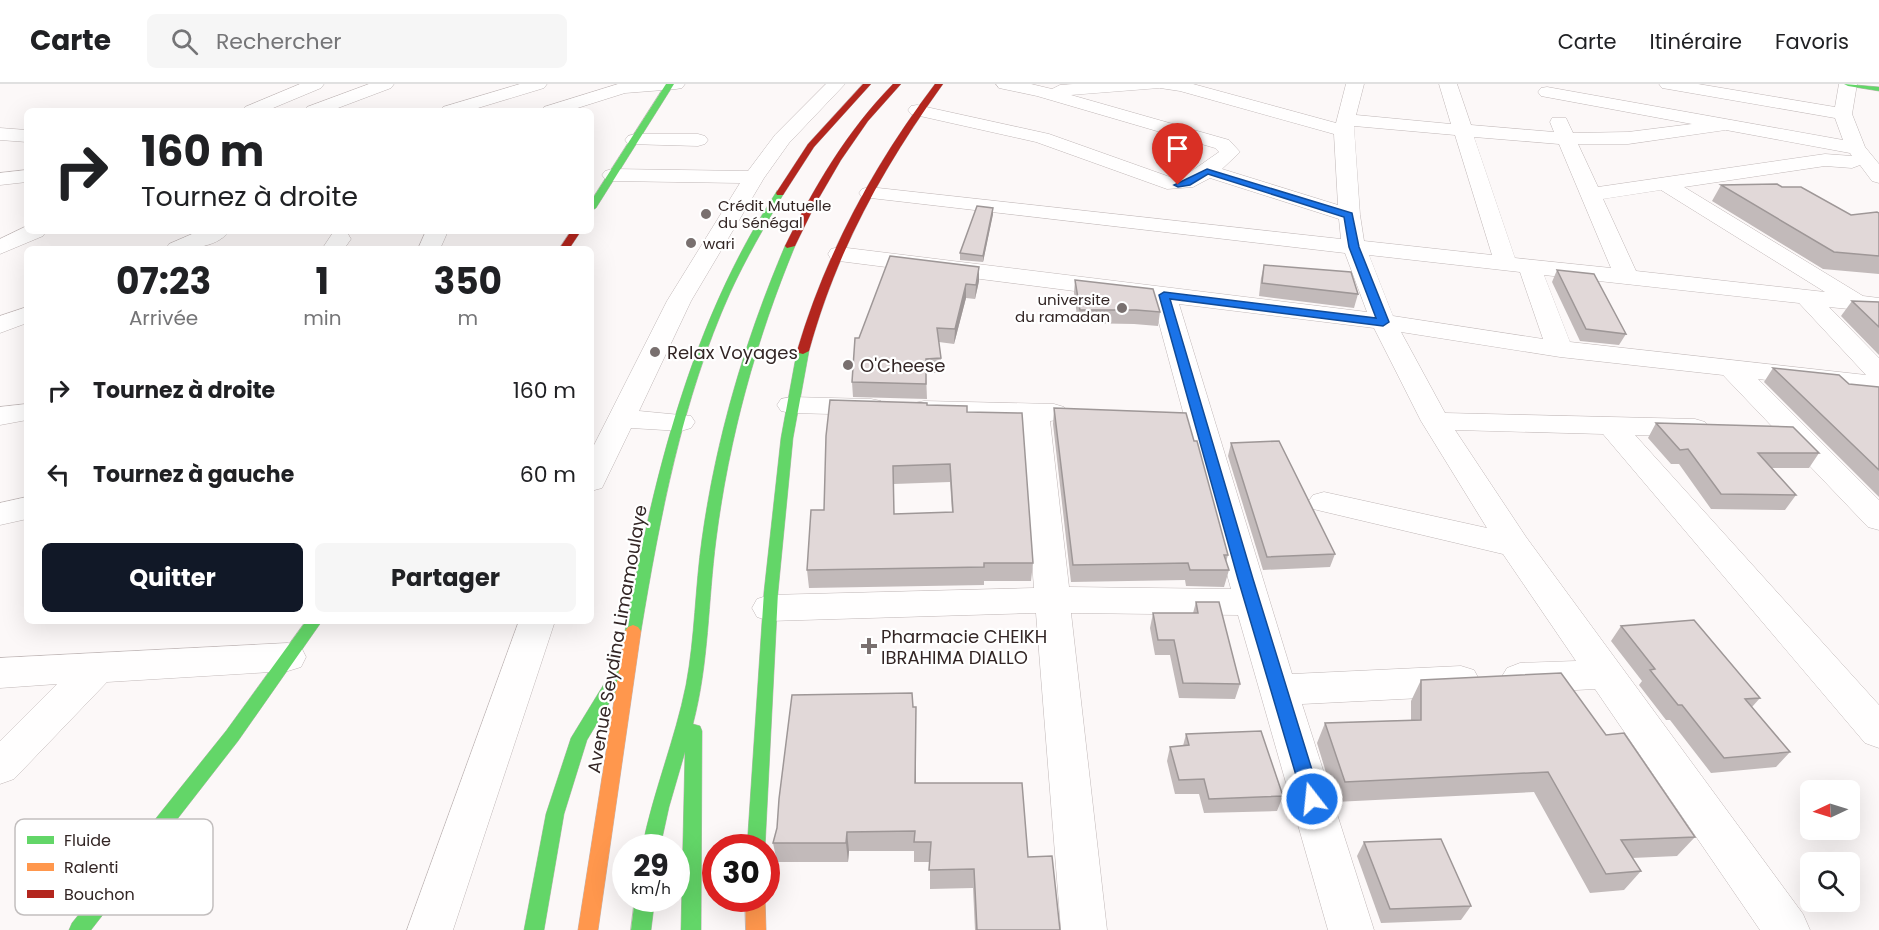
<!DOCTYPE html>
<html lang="fr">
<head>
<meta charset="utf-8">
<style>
  body { margin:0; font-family:Poppins,sans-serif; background:#f6f6f6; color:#202124; height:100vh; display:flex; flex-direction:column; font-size:22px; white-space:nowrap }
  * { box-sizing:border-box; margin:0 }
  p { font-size:20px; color:#757577 }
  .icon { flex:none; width:33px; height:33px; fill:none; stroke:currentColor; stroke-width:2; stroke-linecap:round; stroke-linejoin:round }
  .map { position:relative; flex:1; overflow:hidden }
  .side { position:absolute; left:24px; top:162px; width:570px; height:378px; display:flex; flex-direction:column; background:#fff; border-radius:9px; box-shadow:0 6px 24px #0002 }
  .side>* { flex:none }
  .hud { position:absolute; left:24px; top:24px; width:570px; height:126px; border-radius:9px; box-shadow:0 6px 24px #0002; background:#fff; color:#202124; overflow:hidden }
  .needle { width:39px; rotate:266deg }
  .fabs { position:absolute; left:1800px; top:696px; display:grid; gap:12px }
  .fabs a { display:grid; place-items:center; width:60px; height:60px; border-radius:9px; background:#fff; box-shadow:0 6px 24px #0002; font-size:30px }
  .speed { position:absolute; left:612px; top:750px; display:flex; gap:12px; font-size:30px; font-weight:700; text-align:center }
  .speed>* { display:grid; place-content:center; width:78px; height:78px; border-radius:50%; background:#fff; box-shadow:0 6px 24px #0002; line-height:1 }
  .speed small { font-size:15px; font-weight:400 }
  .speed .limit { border:9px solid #d22; background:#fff; color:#111 }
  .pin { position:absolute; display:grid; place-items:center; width:51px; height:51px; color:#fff; margin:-62px -26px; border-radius:50% 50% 50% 0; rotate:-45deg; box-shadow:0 0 6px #0007 }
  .pin .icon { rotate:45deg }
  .me { position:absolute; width:66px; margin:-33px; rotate:344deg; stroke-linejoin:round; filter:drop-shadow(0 0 4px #0008) }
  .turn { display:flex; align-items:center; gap:21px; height:126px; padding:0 18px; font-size:27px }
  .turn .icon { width:78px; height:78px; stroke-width:2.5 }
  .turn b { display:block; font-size:42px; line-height:51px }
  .eta { display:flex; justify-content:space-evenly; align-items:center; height:102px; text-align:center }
  .eta b { font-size:36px; font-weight:700; line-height:42px }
  .action { display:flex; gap:12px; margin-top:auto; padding:12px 18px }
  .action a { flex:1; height:69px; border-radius:9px; background:#111827; color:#fff; font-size:24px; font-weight:700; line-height:69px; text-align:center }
  .action a+a { background:#f6f6f6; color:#202124 }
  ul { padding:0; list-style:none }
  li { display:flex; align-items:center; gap:18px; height:84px; padding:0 18px }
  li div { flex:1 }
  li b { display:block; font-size:22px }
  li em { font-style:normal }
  header { display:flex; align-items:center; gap:36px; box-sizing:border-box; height:84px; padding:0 30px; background:#fff; border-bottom:2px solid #e0e0e0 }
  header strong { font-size:28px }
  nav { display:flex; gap:33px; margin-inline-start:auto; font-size:21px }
  .search { width:420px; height:54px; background:#f6f6f6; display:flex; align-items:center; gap:15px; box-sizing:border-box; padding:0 21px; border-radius:9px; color:#757577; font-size:22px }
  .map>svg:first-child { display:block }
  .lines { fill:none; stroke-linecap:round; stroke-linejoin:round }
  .street-casing { stroke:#c0b7b7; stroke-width:1 }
  .fast-casing { stroke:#c0b7b7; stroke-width:1 }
  .slow-casing { stroke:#c0b7b7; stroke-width:1 }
  .jam-casing { stroke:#c0b7b7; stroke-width:1 }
  .street { fill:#fffefe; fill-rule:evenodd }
  .fast { fill:#63d668; fill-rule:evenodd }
  .slow { fill:#ff974d; fill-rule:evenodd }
  .jam { fill:#b3261e; fill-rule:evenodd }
  .wall { fill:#c2baba; fill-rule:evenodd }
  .shaded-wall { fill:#9e9797 }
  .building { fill:#e1d8d8; stroke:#9e9797; stroke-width:1.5; fill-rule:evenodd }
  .route { fill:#1a73e8; stroke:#114b97; stroke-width:1.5 }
  .poi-dot { fill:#79706f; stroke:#fff; stroke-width:2 }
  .labels { text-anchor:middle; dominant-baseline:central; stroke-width:4.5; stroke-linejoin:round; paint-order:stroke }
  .far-poi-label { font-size:15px; fill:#332625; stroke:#fff; text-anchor:start }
  .poi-label { font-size:18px; fill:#332625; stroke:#fff; text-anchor:start }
  .street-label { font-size:18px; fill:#332625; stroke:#fff }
  .key { fill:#fff; stroke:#c2bebe; stroke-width:1.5 }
  .key-label { font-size:16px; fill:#332625 }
</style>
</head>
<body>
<header>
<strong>Carte</strong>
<div class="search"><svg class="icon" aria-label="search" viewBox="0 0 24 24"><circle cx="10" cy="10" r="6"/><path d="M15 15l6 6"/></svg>Rechercher</div>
<nav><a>Carte</a><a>Itinéraire</a><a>Favoris</a></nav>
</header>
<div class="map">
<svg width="1879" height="846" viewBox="0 0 1879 846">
  <rect width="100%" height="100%" fill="#fcf8f8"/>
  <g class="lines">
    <defs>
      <g id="street">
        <path d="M 300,0 L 324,0 L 321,4 L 266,27 L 242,27 L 245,23 Z"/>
        <path d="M 369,0 L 394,0 L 391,4 L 330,27 L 304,27 L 307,23 Z"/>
        <path d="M 520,0 L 547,0 L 544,4 L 468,27 L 440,27 L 443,23 Z"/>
        <path d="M 618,0 L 685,0 L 682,4 L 676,5 L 625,9 L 568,27 L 541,27 L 544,23 Z"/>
        <path d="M 826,0 L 845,0 L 789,59 L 764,94 L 691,217 L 639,327 L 691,332 L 695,338 L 691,344 L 681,347 L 631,344 L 602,404 L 591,407 L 591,367 L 667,217 L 740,99 L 612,97 L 605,95 L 602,91 L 605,87 L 612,85 L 748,87 L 775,51 Z"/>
        <path d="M 996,0 L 1031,0 L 1052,5 L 1060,1 L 1073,0 L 1193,0 L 1336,39 L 1346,0 L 1364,0 L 1356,31 L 1451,40 L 1439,0 L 1457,0 L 1471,41 L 1554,48 L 1550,38 L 1552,34 L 1566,34 L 1573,49 L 1628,48 L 1692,40 L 1541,12 L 1538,8 L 1541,4 L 1547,3 L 1843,56 L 1835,34 L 1668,5 L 1662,4 L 1659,0 L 1698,0 L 1835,23 L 1839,0 L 1857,0 L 1852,30 L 1865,63 L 1879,80 L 1879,99 L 1872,97 L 1860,81 L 1852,84 L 1825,82 L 1684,103 L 1863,212 L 1879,214 L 1879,228 L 1829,223 L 1879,274 L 1879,309 L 1758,295 L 1879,416 L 1879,446 L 1868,443 L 1723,291 L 1560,273 L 1401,248 L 1445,329 L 1695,335 L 1705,338 L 1709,344 L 1705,350 L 1695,353 L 1635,351 L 1879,621 L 1879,664 L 1865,659 L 1603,350 L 1455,346 L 1526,453 L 1803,830 L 1810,846 L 1760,846 L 1595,605 L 1520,609 L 1507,604 L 1501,594 L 1507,584 L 1520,579 L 1576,577 L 1503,470 L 1313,425 L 1308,418 L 1313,411 L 1324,408 L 1487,444 L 1421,337 L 1374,244 L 1179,220 L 1292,590 L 1461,582 L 1474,586 L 1480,597 L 1474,608 L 1461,612 L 1302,620 L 1374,846 L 1328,846 L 1238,531 L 1071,529 L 1107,846 L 1061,846 L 1036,529 L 769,537 L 757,533 L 752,524 L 757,515 L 769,511 L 1034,504 L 1021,336 L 924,333 L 914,331 L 910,325 L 914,319 L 924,317 L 1054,320 L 1064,323 L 1068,329 L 1064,335 L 1050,337 L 1069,503 L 1231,505 L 1153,217 L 839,177 L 831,175 L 828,170 L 831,165 L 839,163 L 1367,228 L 1345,169 L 862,113 L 859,109 L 862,105 L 869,103 L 1341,155 L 1339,135 L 1210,94 L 1193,103 L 1167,105 L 1036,58 L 911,30 L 908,26 L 911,22 L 917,21 L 1049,50 L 1170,93 L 1186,91 L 1219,68 L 1215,64 L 1037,12 L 999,4 ZM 1160,4 L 1180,7 L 1334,50 L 1338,121 L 1222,85 L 1240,68 L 1229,56 L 1071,11 ZM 1354,42 L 1455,51 L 1492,171 L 1364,157 L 1360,131 ZM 1726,46 L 1850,69 L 1852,72 L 1825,70 L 1598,103 L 1578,60 L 1628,60 ZM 1474,53 L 1559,60 L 1611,184 L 1515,174 ZM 1661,106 L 1825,208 L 1636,187 L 1603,115 ZM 1369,171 L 1520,188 L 1543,255 L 1393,232 ZM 1544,191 L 1799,219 L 1866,291 L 1570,258 Z"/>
        <path d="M 0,44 L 27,46 L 27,58 L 0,56 Z"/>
        <path d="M 635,50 L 698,50 L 705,52 L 708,56 L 705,60 L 698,62 L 628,60 L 625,56 L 628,52 Z"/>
        <path d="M 27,86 L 27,98 L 0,101 L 0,89 Z"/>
        <path d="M 27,142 L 27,147 L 46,147 L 43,152 L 0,170 L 0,155 Z"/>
        <path d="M 199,147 L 229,147 C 217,165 185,165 166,165 L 169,160 Z"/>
        <path d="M 426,147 L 448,147 L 440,165 L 418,165 Z"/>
        <path d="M 340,148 L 348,150 L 351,155 L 344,165 L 322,165 L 332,150 Z"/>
        <path d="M 27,223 L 27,239 L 0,249 L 0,232 Z"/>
        <path d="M 791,313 L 871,315 L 881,317 L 885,323 L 881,329 L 871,331 L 791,329 L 781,327 L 777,321 L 781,315 Z"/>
        <path d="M 27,320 L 27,336 L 0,341 L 0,323 Z"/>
        <path d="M 27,413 L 27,435 L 0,441 L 0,419 Z"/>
        <path d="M 519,537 L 555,537 L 453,846 L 407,846 Z"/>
        <path d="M 288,559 L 301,563 L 306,573 L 301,583 L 288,587 L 107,598 L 14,695 L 0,700 L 0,657 L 57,600 L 0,604 L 0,574 Z"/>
      </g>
      <g id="fast">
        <path d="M 666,0 L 674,0 L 596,124 L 591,127 L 591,117 Z"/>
        <path d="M 1844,0 L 1879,3 L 1879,7 L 1848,2 Z"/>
        <path d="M 777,107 L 784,109 C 765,142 746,174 730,209 C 682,316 660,433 641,547 L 638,551 L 633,553 L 628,551 L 625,547 C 654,393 690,240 777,107 Z"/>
        <path d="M 790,159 L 795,162 C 756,256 729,354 716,456 C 708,518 709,579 693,640 L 700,642 L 702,647 L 701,846 L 681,846 L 685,668 L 669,723 L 660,764 L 642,764 C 653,708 675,656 686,601 C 695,553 695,504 702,455 C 716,354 745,256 785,162 Z"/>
        <path d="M 803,264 L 809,267 L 793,354 L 778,508 L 765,764 L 747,764 L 764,508 L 781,354 L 797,267 Z"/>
        <path d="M 306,537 L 322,537 L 238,657 L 91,846 L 69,846 L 72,839 L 226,647 Z"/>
        <path d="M 621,580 L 627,582 L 629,586 L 587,656 L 564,730 L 544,846 L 524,846 L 546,730 L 571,654 L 615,582 Z"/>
        <path d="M 635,814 L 655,814 L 651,846 L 631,846 Z"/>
      </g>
      <g id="slow">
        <path d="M 633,541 L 638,543 L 641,547 L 598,846 L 578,846 L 625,547 L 628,543 Z"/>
        <path d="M 745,814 L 765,814 L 766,846 L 746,846 Z"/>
      </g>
      <g id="jam">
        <path d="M 863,0 L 871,0 L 814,63 L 783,111 L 777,111 L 776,109 L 808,60 Z"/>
        <path d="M 893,0 L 901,0 L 868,37 L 841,76 L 816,119 L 795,162 L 787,164 L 785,162 C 814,103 847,47 893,0 Z"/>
        <path d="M 935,0 L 943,0 C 882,85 837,166 809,267 L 803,270 L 799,269 L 797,267 C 826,169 873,82 935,0 Z"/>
        <path d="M 571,147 L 581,147 L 569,165 L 559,165 Z"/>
      </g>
    </defs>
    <use href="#street" class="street-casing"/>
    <use href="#fast" class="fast-casing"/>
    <use href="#slow" class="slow-casing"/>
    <use href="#jam" class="jam-casing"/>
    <use href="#street" class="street"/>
    <use href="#fast" class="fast"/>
    <use href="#slow" class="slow"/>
    <use href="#jam" class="jam"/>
  </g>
  <g class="wall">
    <path d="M 1721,101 L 1851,131 L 1879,129 L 1879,190 L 1823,185 L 1712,117 Z"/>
    <path d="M 993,124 L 993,130 L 983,178 L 960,176 L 960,169 Z"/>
    <path d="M 1264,181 L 1358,210 L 1354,224 L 1259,212 L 1261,194 Z"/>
    <path d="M 979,183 L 979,197 L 975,215 L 966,214 L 954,260 L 939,258 L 941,274 L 940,289 L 926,289 L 927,315 L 853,313 L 852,298 L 859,254 Z"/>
    <path d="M 1557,186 L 1626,250 L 1619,261 L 1580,257 L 1552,198 Z"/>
    <path d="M 1075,196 L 1160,228 L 1158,242 L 1134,240 L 1078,239 L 1074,209 Z"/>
    <path d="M 1852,217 L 1879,218 L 1879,271 L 1841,232 Z"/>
    <path d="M 1773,284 L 1849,300 L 1879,303 L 1879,413 L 1764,298 Z"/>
    <path d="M 927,321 L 967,328 L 1033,479 L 1031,497 L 984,497 L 984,501 L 809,504 L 807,486 L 824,426 ZM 950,398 L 952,428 L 894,430 L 894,400 Z"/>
    <path d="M 1054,324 L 1228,471 L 1226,478 L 1229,486 L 1224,503 L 1186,502 L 1185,496 L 1071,498 L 1053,340 Z"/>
    <path d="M 1656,339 L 1819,369 L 1809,384 L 1772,384 L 1796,411 L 1785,426 L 1711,425 L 1679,380 L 1671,380 L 1648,354 Z"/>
    <path d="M 1231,359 L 1335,470 L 1330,483 L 1263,486 L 1228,372 Z"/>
    <path d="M 1196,518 L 1240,600 L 1235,615 L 1179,614 L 1170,571 L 1155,571 L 1150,544 L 1153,529 L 1193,529 Z"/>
    <path d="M 1621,542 L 1760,614 L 1752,623 L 1790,668 L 1776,683 L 1711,689 L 1670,636 L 1666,636 L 1639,601 L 1642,597 L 1611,557 Z"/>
    <path d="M 1421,596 L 1606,651 L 1695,753 L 1677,772 L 1632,774 L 1641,787 L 1624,806 L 1590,809 L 1534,708 L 1335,718 L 1317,659 L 1325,639 L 1411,636 L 1411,617 Z"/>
    <path d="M 913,623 L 916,623 L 916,699 L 1028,773 L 1060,846 L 975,846 L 973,804 L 930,805 L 930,778 L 914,778 L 914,767 L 849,767 L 848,778 L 777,778 L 773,759 Z"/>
    <path d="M 1186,650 L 1283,712 L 1277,727 L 1204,729 L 1199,710 L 1175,710 L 1167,677 L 1170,663 L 1183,662 Z"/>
    <path d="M 1364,758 L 1471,822 L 1461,836 L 1381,839 L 1357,772 Z"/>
  </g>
  <g class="shaded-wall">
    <path d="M 993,124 L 993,130 L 983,178 L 983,172 Z"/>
    <path d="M 979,183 L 979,197 L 975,215 L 976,201 Z"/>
    <path d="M 966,200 L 966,214 L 954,260 L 955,245 Z"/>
    <path d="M 916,623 L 916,719 L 915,699 Z"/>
    <path d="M 847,748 L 849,767 L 848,778 L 846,759 Z"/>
  </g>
  <g class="building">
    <path d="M 1777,100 L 1782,103 L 1801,103 L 1851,131 L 1877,128 L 1879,129 L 1879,172 L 1834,168 L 1721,101 Z"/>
    <path d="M 977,122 L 993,124 L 983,172 L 960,169 Z"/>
    <path d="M 890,172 L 979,183 L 976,201 L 966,200 L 955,245 L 937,244 L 941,274 L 926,275 L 926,300 L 852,298 L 855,254 L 859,254 Z"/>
    <path d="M 1264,181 L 1351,188 L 1358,210 L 1262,199 Z"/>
    <path d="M 1557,186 L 1594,190 L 1626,250 L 1586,245 Z"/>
    <path d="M 1075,196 L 1153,205 L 1160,228 L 1136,226 L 1080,226 Z"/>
    <path d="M 1852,217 L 1879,218 L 1879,243 Z"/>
    <path d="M 1773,284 L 1839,291 L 1849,300 L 1879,303 L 1879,386 Z"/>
    <path d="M 830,316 L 927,319 L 927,321 L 967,322 L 967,328 L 1022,329 L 1033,479 L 984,479 L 984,483 L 807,486 L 811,426 L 824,426 L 826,352 ZM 950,380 L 953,428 L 894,430 L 893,382 Z"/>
    <path d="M 1054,324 L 1186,329 L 1194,357 L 1197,357 L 1228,471 L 1224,471 L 1229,486 L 1190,486 L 1188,479 L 1073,481 Z"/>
    <path d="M 1656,339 L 1793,343 L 1819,369 L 1758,369 L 1796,411 L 1721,410 L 1688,365 L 1680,366 Z"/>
    <path d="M 1279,357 L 1335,470 L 1267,473 L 1231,359 Z"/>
    <path d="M 1196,518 L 1219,518 L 1240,600 L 1183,599 L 1174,556 L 1158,556 L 1153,529 L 1198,529 Z"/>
    <path d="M 1694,536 L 1760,614 L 1745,615 L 1790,668 L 1724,674 L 1682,621 L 1678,621 L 1650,586 L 1655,585 L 1621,542 Z"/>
    <path d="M 1561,589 L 1606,651 L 1624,649 L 1695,753 L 1621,756 L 1641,787 L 1606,790 L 1548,688 L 1345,698 L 1325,639 L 1421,636 L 1421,596 Z"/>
    <path d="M 912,609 L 913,623 L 916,623 L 915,699 L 1022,699 L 1028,773 L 1052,772 L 1060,846 L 977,846 L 974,785 L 929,786 L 931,758 L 914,758 L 915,747 L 847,748 L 846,759 L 773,759 L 777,744 L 779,715 L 792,611 Z"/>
    <path d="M 1261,647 L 1283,712 L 1209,715 L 1204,695 L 1179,696 L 1170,663 L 1189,661 L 1186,650 Z"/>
    <path d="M 1441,755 L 1471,822 L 1390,825 L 1364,758 Z"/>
  </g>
  <path class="route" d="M 1207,85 L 1352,129 L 1359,163 L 1389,238 L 1383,242 L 1170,215 L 1253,495 L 1321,715 L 1318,720 L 1312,723 L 1306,720 L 1303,715 L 1238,495 L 1159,211 L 1164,208 L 1376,234 L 1349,163 L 1344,133 L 1208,90 L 1190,101 L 1178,103 L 1174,101 Z"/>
  <g class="poi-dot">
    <circle cx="706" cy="130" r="6"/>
    <circle cx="691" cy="159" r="6"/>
    <circle cx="1122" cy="224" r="6"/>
    <circle cx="655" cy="268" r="6"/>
    <circle cx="848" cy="281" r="6"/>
    <path d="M866 553h6v6h6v6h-6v6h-6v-6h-6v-6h6z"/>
  </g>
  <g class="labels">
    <g class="far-poi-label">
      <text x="718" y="121">Crédit Mutuelle<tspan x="718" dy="17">du Sénégal</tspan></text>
      <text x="703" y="159">wari</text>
      <text x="1110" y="215" text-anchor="end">universite<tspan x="1110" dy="17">du ramadan</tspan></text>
    </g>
    <g class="poi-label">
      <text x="667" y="268">Relax Voyages</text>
      <text x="860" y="281">O'Cheese</text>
      <text x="881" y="552">Pharmacie CHEIKH<tspan x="881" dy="21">IBRAHIMA DIALLO</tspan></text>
    </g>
    <g class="street-label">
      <text transform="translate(617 555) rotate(-80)">Avenue Seydina Limamoulaye</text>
    </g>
  </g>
  <rect x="15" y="735" width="198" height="96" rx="9" class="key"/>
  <rect x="27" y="752" width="27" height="8" fill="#63d668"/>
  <rect x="27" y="779" width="27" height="8" fill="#ff974d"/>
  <rect x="27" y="806" width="27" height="8" fill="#b3261e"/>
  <g class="key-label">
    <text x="64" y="762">Fluide</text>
    <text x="64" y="789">Ralenti</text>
    <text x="64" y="816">Bouchon</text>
  </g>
</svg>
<div class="fabs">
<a><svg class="needle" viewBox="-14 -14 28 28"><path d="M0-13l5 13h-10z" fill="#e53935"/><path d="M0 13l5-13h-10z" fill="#757577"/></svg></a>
<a><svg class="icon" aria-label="search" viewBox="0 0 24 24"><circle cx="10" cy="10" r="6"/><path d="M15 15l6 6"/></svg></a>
</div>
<div class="speed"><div>29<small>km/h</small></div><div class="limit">30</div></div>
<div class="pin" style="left:1178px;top:101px;background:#d93025"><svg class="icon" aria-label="arrive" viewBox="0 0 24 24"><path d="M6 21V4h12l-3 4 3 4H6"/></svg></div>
<svg class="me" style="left:1312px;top:715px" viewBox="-20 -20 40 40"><circle r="17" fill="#1a73e8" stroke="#fff" stroke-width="3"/><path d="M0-11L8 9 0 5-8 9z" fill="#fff"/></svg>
<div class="hud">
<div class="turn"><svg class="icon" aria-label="right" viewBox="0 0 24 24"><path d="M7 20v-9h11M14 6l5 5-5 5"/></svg><div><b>160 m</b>Tournez à droite</div></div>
</div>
<section class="side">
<div class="eta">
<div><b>07:23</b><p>Arrivée</p></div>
<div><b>1</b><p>min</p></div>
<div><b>350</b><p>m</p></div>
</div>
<ul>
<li><svg class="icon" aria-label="right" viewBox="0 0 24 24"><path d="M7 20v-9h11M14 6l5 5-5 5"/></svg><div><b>Tournez à droite</b></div><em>160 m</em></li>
<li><svg class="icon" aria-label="left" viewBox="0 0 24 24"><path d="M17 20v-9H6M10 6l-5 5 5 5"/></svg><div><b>Tournez à gauche</b></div><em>60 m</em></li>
</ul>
<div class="action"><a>Quitter</a><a>Partager</a></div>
</section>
</div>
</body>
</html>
